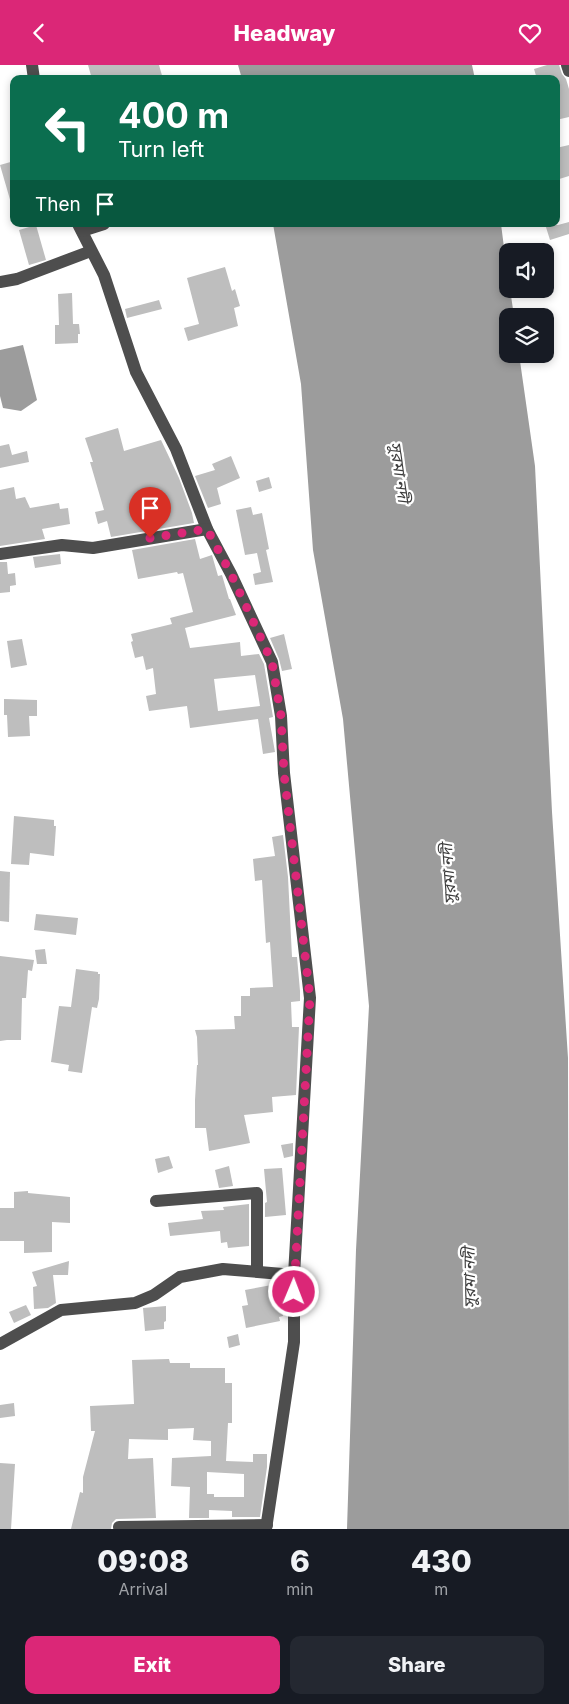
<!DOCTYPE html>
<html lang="en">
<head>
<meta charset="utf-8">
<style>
  body { margin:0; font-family:Inter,"Noto Sans Bengali",sans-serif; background:#242831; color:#f1f3f6; height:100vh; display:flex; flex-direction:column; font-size:19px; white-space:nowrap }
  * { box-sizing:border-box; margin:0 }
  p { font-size:16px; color:#9ea1a6 }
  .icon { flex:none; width:28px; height:28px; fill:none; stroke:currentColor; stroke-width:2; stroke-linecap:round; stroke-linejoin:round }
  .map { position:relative; height:1464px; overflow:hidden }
  .side { display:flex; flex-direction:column; background:#171b24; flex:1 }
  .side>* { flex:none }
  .guide { position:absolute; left:10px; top:10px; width:550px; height:152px; border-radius:10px; box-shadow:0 2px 8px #0003; background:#0b6e4f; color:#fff; overflow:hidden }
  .fabs { position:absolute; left:499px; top:178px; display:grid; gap:10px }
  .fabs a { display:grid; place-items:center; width:55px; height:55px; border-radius:10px; background:#171b24; box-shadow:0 2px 8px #0003; font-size:25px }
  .pin { position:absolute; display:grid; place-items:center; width:42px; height:42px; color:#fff; margin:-51px -21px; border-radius:50% 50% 50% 0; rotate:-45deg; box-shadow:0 0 5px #0007 }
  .pin .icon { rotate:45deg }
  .me { position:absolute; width:55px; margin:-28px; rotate:1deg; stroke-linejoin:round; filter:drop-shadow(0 0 4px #0008) }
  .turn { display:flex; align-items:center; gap:18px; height:105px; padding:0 25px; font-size:22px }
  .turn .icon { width:65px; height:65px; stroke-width:2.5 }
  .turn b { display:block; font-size:35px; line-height:42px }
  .then { display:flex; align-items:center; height:48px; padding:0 25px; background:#0003; gap:10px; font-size:19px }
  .eta { display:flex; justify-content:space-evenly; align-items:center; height:85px; text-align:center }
  .eta b { font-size:30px; font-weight:800; line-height:35px }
  .cta { display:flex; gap:10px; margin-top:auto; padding:10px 25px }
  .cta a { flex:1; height:58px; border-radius:10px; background:#db2777; color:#fff; font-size:20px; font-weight:800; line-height:58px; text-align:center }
  .cta a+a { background:#242831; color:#f1f3f6 }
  header { display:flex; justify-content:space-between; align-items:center; height:65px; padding:0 25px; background:#db2777; color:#fff; font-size:22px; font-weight:800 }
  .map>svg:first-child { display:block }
  .water { fill:#9c9c9c }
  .building { fill:#bebebe; fill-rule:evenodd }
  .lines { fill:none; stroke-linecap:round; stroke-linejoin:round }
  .minor { stroke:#4e4e4e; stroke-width:12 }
  .route { stroke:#db2777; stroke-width:9; stroke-dasharray:0 16.2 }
  .labels { text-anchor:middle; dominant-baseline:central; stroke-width:4.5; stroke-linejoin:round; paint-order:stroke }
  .water-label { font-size:16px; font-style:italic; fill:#3d3d3d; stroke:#fff }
</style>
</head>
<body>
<header><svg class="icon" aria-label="back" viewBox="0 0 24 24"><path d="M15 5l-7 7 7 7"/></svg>Headway<svg class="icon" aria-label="heart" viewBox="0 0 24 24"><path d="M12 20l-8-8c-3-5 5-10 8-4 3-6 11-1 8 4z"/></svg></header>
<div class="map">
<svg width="569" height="1464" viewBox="0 0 569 1464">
  <rect width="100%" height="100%" fill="#fff"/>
  <g class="water">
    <path d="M 238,0 L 472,0 L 475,14 L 242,14 Z"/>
    <path d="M 273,159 L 501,159 L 507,206 L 508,224 L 510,224 L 514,251 L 508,251 L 508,289 L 519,289 L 535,401 L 552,747 L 568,993 L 569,1464 L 347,1464 L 356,1185 L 369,941 L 343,654 L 313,485 L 301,319 Z"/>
    <path d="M 23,280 L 37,335 L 21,346 L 3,343 L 0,331 L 0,285 Z"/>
  </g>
  <g class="building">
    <path d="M 88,0 L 159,0 L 163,14 L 92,14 Z"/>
    <path d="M 547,0 L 559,0 L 562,9 L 566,14 L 569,24 L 569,52 L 556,55 L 556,14 L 537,14 L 534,4 Z"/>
    <path d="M 569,80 L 569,111 L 556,115 L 556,83 Z"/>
    <path d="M 14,96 L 14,138 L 11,138 L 0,100 Z"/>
    <path d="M 569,157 L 569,169 L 550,175 L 545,159 L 558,160 Z"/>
    <path d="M 36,160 L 46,195 L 29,200 L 19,165 Z"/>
    <path d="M 225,202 L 232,226 L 235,224 L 240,241 L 234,243 L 238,261 L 188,276 L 184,263 L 199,259 L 187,213 Z"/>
    <path d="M 72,228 L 73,259 L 79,259 L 80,269 L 78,269 L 78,278 L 55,279 L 55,260 L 59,260 L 58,229 Z"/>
    <path d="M 159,235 L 162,244 L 127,253 L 125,244 Z"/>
    <path d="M 118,363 L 124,386 L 161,375 L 179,413 L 192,448 L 194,458 L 111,472 L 107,456 L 98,459 L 95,447 L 104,445 L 90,397 L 93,397 L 85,373 Z"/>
    <path d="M 9,379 L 12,390 L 27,386 L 29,397 L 0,403 L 0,381 Z"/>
    <path d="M 231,391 L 240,413 L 217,423 L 221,439 L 208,443 L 195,411 L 215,405 L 212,399 Z"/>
    <path d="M 269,412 L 272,423 L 259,427 L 256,416 Z"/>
    <path d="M 14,422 L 16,434 L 25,432 L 30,443 L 59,438 L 60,444 L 68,443 L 70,459 L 42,464 L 45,474 L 0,481 L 0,425 Z"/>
    <path d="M 251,442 L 253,450 L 262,448 L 269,484 L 266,485 L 273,517 L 255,520 L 253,509 L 261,507 L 257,488 L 245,490 L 236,445 Z"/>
    <path d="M 195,474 L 200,494 L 212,490 L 218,511 L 222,510 L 229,534 L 230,534 L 236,550 L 185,563 L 190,583 L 240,577 L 241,591 L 259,589 L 264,599 L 273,652 L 269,653 L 275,687 L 263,689 L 258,654 L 190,663 L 187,641 L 149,646 L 146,631 L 156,629 L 153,603 L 146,605 L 143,591 L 135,593 L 131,577 L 133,576 L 131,569 L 172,559 L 170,553 L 193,547 L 183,508 L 178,509 L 177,507 L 138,514 L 132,485 ZM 255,610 L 260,641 L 218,646 L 214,614 Z"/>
    <path d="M 60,489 L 61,499 L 35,503 L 33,492 Z"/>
    <path d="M 0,497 L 7,497 L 8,509 L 15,508 L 16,520 L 10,521 L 10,527 L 0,528 Z"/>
    <path d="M 284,569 L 292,604 L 282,606 L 279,594 L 270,573 Z"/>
    <path d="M 22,574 L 27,600 L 11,603 L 7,576 Z"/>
    <path d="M 4,634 L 37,635 L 37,651 L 29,651 L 30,671 L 8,672 L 7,650 L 4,650 Z"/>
    <path d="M 14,751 L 54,755 L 54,761 L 56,761 L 54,791 L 30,788 L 29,800 L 11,799 Z"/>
    <path d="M 283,770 L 288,812 L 292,892 L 297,892 L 300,926 L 300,936 L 291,937 L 292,962 L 299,962 L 296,1030 L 272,1032 L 273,1047 L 244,1050 L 250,1078 L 209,1086 L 206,1063 L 195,1063 L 195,1035 L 197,1000 L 198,1000 L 197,972 L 195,965 L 235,964 L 234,951 L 241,951 L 241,931 L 250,931 L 250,923 L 273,922 L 270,877 L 266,878 L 262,815 L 255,816 L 253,794 L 275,791 L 272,772 Z"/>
    <path d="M 0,806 L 10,807 L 9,857 L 0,856 Z"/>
    <path d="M 36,849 L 78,853 L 76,870 L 34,865 Z"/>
    <path d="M 45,884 L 47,899 L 37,899 L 35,885 Z"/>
    <path d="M 0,891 L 34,895 L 32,906 L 28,905 L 26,933 L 22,933 L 21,975 L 7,975 L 0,976 Z"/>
    <path d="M 76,904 L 98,907 L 98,909 L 100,909 L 99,934 L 97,943 L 92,942 L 82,1008 L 68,1006 L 69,1000 L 51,997 L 59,941 L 71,942 Z"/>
    <path d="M 293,1078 L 293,1091 L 284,1093 L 281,1080 Z"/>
    <path d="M 169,1091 L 173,1103 L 158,1108 L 155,1094 Z"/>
    <path d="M 229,1101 L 233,1121 L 219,1123 L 215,1105 Z"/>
    <path d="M 282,1103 L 286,1150 L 265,1152 L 265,1138 L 267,1137 L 264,1104 Z"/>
    <path d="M 28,1126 L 28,1128 L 70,1132 L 70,1158 L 52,1157 L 52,1187 L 24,1188 L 24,1176 L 0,1176 L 0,1143 L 14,1143 L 14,1127 Z"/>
    <path d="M 249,1139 L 249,1181 L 228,1183 L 227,1177 L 221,1178 L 220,1166 L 170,1171 L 168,1158 L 203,1154 L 201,1146 L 224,1145 L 223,1142 Z"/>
    <path d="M 69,1196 L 68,1210 L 53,1210 L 56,1238 L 48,1243 L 34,1244 L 33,1222 L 37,1221 L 32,1207 Z"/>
    <path d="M 277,1219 L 283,1251 L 279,1252 L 280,1256 L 246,1263 L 242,1241 L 248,1240 L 245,1225 Z"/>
    <path d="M 26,1240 L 31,1250 L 14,1258 L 9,1247 Z"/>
    <path d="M 166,1241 L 166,1256 L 164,1257 L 164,1264 L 145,1266 L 143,1243 Z"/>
    <path d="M 238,1269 L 240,1280 L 229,1283 L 227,1272 Z"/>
    <path d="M 169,1294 L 170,1298 L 190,1298 L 190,1303 L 225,1303 L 225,1318 L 232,1318 L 232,1358 L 228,1358 L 226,1396 L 253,1397 L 253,1389 L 267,1389 L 267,1402 L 260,1452 L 232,1452 L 232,1446 L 209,1445 L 209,1453 L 189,1453 L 190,1422 L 171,1421 L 172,1393 L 211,1391 L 211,1376 L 193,1375 L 194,1363 L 168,1364 L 168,1375 L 129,1374 L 128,1394 L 153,1393 L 156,1453 L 116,1454 L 112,1458 L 111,1464 L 71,1464 L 80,1427 L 83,1428 L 83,1412 L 95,1366 L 91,1366 L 90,1341 L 134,1339 L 132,1295 ZM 207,1407 L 244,1409 L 244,1432 L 214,1432 L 214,1429 L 207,1429 Z"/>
    <path d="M 14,1338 L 15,1351 L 0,1353 L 0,1340 Z"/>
    <path d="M 0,1398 L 15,1399 L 11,1464 L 0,1464 Z"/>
  </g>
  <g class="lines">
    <g class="minor">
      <path d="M 32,0 L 34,14"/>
      <path d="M 567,0 L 569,6"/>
      <path d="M 78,159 L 104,210 L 136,307 L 176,384 L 207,464 L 231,509 L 272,597 L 281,651 L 284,708 L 310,933 L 294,1210 L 294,1277 L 266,1464"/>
      <path d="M 82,166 L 104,159"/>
      <path d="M 0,217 L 17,214 L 91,186"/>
      <path d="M 0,489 L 62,480 L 93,483 L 207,464"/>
      <path d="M 156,1136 L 257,1128 L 257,1206"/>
      <path d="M 0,1279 L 61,1245 L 135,1238 L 154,1230 L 180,1212 L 223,1204 L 294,1210"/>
      <path d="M 119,1462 L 267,1460"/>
    </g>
  </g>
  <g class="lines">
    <path class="route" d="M 150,473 L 207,464 L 231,509 L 272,597 L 281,651 L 284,708 L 310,933 L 294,1227"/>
  </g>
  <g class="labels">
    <g class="water-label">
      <text transform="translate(400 407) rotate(82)">সুরমা নদী</text>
      <text transform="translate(448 809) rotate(-94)">সুরমা নদী</text>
      <text transform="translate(469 1213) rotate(-91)">সুরমা নদী</text>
    </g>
  </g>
</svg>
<div class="fabs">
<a><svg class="icon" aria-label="sound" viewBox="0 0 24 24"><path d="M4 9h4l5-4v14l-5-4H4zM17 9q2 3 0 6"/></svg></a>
<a><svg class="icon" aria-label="layers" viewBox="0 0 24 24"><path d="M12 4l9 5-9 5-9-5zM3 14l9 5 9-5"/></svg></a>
</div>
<div class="pin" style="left:150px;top:473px;background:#d93025"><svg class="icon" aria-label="arrive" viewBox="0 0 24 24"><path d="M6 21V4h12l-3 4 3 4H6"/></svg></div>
<svg class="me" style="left:294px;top:1227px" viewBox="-20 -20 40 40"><circle r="17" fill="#db2777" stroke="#fff" stroke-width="3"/><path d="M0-11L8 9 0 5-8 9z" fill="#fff"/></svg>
<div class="guide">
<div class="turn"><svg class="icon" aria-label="left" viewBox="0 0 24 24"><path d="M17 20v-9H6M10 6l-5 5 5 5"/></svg><div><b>400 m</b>Turn left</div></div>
<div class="then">Then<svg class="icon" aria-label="arrive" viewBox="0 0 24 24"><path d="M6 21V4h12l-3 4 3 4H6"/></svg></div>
</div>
</div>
<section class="side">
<div class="eta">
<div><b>09:08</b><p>Arrival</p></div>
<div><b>6</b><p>min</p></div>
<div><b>430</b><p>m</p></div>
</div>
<div class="cta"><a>Exit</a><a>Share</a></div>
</section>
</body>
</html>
